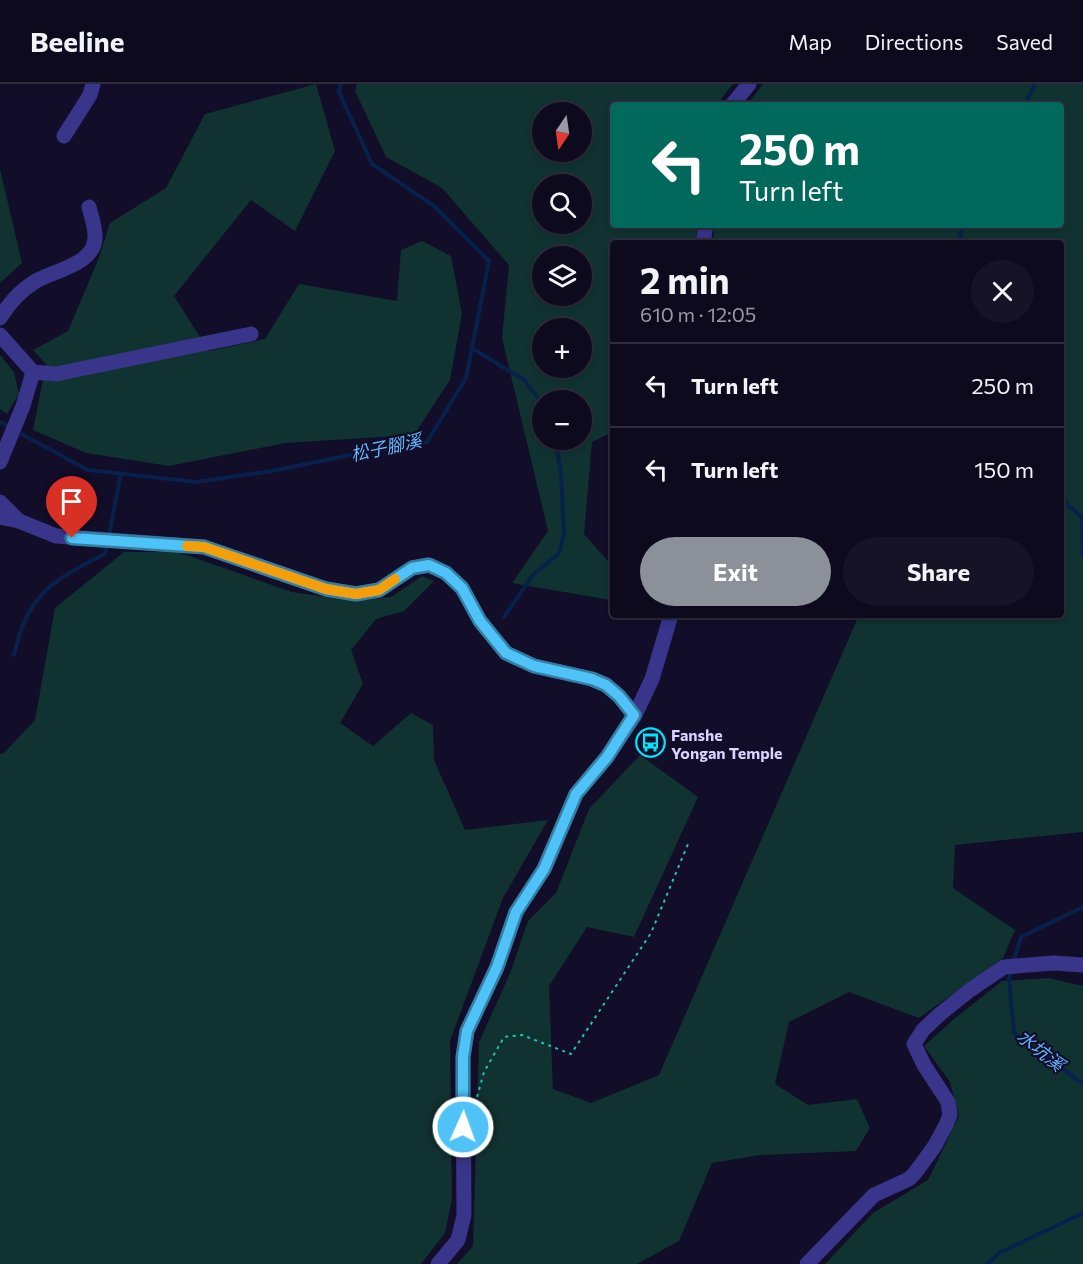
<!DOCTYPE html>
<html lang="en">
<head>
<meta charset="utf-8">
<style>
  body { margin:0; font-family:Commissioner,"Noto Sans TC",sans-serif; background:#171327; color:#f1f3f6; height:100vh; display:flex; flex-direction:column; font-size:22px; white-space:nowrap }
  * { box-sizing:border-box; margin:0 }
  p { font-size:20px; color:#9b9aa4 }
  .icon { flex:none; width:33px; height:33px; fill:none; stroke:currentColor; stroke-width:2; stroke-linecap:round; stroke-linejoin:round }
  .map { position:relative; flex:1; overflow:hidden }
  .drawer { position:absolute; left:610px; top:156px; width:454px; height:378px; display:flex; flex-direction:column; background:#0e0a1e; border-radius:6px; box-shadow:0 3px 9px #0003,0 0 0 2px #2e2b3c }
  .drawer>* { flex:none }
  .banner { position:absolute; left:610px; top:18px; width:454px; height:126px; border-radius:6px; box-shadow:0 3px 9px #0003,0 0 0 2px #2e2b3c; background:#00695c; color:#fff; overflow:hidden }
  .needle { width:39px; rotate:193deg }
  .controls { position:absolute; left:532px; top:18px; display:grid; gap:12px }
  .controls a { display:grid; place-items:center; width:60px; height:60px; border-radius:50%; background:#0e0a1e; box-shadow:0 3px 9px #0003,0 0 0 2px #2e2b3c; font-size:30px }
  .pin { position:absolute; display:grid; place-items:center; width:51px; height:51px; color:#fff; margin:-62px -26px; border-radius:50% 50% 50% 0; rotate:-45deg; box-shadow:0 0 6px #0007 }
  .pin .icon { rotate:45deg }
  .me { position:absolute; width:66px; margin:-33px; rotate:2deg; stroke-linejoin:round; filter:drop-shadow(0 0 4px #0008) }
  .turn { display:flex; align-items:center; gap:21px; height:126px; padding:0 30px; font-size:27px }
  .turn .icon { width:78px; height:78px; stroke-width:2.5 }
  .turn b { display:block; font-size:42px; line-height:51px }
  .round { display:grid; place-items:center; flex:none; width:63px; height:63px; border-radius:32px; background:#171327 }
  .head { display:flex; align-items:center; justify-content:space-between; height:102px; padding:0 30px }
  h1 { font-size:36px; font-weight:700; line-height:45px }
  .action { display:flex; gap:12px; margin-top:auto; padding:12px 30px }
  .action a { flex:1; height:69px; border-radius:36px; background:#8c9099; color:#fff; font-size:24px; font-weight:700; line-height:69px; text-align:center }
  .action a+a { background:#171327; color:#f1f3f6 }
  ul { padding:0; list-style:none }
  li { display:flex; align-items:center; gap:18px; height:84px; padding:0 30px; border-top:2px solid #2e2b3c }
  li div { flex:1 }
  li b { display:block; font-size:22px }
  li em { font-style:normal }
  header { display:flex; align-items:center; gap:36px; box-sizing:border-box; height:84px; padding:0 30px; background:#0e0a1e; border-bottom:2px solid #2e2b3c }
  header strong { font-size:28px }
  nav { display:flex; gap:33px; margin-inline-start:auto; font-size:21px }
  .map>svg:first-child { display:block }
  .green { fill:#103231; fill-rule:evenodd }
  .lines { fill:none; stroke-linecap:round; stroke-linejoin:round }
  .stream { stroke:#08214c; stroke-width:4 }
  .path { stroke:#25c2b8; stroke-width:2; stroke-dasharray:3 4.5; stroke-linecap:butt }
  .minor { stroke:#38358a; stroke-width:15 }
  .route-casing { stroke:#337fa1; stroke-width:15 }
  .route { stroke:#4fc3f7; stroke-width:10 }
  .slow { stroke:#f59e0b; stroke-width:10 }
  .labels { text-anchor:middle; dominant-baseline:central; stroke-width:4.5; stroke-linejoin:round; paint-order:stroke }
  .poi-label { font-size:16px; font-weight:bold; fill:#d9d4ff; stroke:#120d28; text-anchor:start }
  .water-label { font-size:18px; font-style:italic; fill:#62b7ff; stroke:#120d28 }
</style>
</head>
<body>
<header>
<strong>Beeline</strong>
<nav><a>Map</a><a>Directions</a><a>Saved</a></nav>
</header>
<div class="map">
<svg width="1083" height="1180" viewBox="0 0 1083 1180">
  <rect width="100%" height="100%" fill="#120d28"/>
  <g class="green">
    <path d="M 316,0 L 335,67 L 295,147 L 251,116 L 174,212 L 209,267 L 265,255 L 299,200 L 397,217 L 401,166 L 422,157 L 451,172 L 462,230 L 450,296 L 414,351 L 285,359 L 169,382 L 86,369 L 33,346 L 46,280 L 33,266 L 68,247 L 98,176 L 110,139 L 166,104 L 205,30 Z"/>
    <path d="M 357,0 L 733,0 L 716,21 L 614,21 L 614,141 L 697,141 L 696,159 L 614,159 L 613,348 L 592,358 L 584,450 L 613,483 L 613,506 L 610,516 L 512,499 L 548,447 L 502,254 L 509,181 L 442,104 L 386,73 L 355,7 ZM 543,28 L 582,28 L 582,68 L 543,68 ZM 543,100 L 582,100 L 582,140 L 543,140 ZM 543,172 L 582,172 L 582,212 L 543,212 ZM 543,244 L 582,244 L 582,284 L 543,284 ZM 543,316 L 582,316 L 582,356 L 543,356 Z"/>
    <path d="M 763,0 L 1083,0 L 1083,748 L 955,761 L 953,804 L 1015,846 L 1003,874 L 919,934 L 849,908 L 789,938 L 775,1000 L 808,1021 L 857,1015 L 870,1044 L 856,1067 L 760,1071 L 712,1079 L 679,1157 L 637,1180 L 457,1180 L 473,1162 L 479,958 L 511,887 L 528,837 L 556,809 L 589,725 L 640,671 L 698,713 L 634,853 L 587,843 L 549,902 L 553,1005 L 591,1019 L 659,991 L 859,531 L 891,531 L 944,536 L 949,531 L 1062,531 L 1062,159 L 712,159 L 715,141 L 1062,141 L 1062,21 L 747,21 Z"/>
    <path d="M 0,85 L 22,179 L 0,199 Z"/>
    <path d="M 0,271 L 14,288 L 19,310 L 7,330 L 0,325 Z"/>
    <path d="M 124,468 L 178,468 L 292,508 L 354,517 L 391,513 L 422,492 L 434,497 L 404,527 L 376,535 L 351,566 L 363,600 L 340,639 L 373,662 L 411,629 L 433,641 L 434,676 L 465,746 L 548,736 L 503,814 L 450,957 L 452,1115 L 445,1149 L 421,1180 L 0,1180 L 0,669 L 3,670 L 35,636 L 55,524 Z"/>
    <path d="M 1049,894 L 1083,902 L 1083,1180 L 825,1180 L 873,1129 L 928,1096 L 959,1032 L 950,998 L 924,962 L 954,935 L 1002,897 Z"/>
  </g>
  <g class="lines">
    <g class="stream">
      <path d="M 1025,21 L 1035,0"/>
      <path d="M 962,159 L 960,149 L 965,141"/>
      <path d="M 472,264 L 524,296 L 543,320"/>
      <path d="M 0,338 L 10,343"/>
      <path d="M 16,347 L 88,386 L 196,398 L 272,387 L 345,372 L 427,358 L 466,294 L 489,177 L 434,122 L 372,80 L 339,8 L 341,0"/>
      <path d="M 1062,416 L 1082,433 L 1083,472"/>
      <path d="M 109,451 L 121,389"/>
      <path d="M 504,533 L 533,491 L 559,469 L 564,450 L 561,389 L 555,356"/>
      <path d="M 14,571 C 28,510 51,497 105,470 L 107,459"/>
      <path d="M 1013,879 L 1021,853 L 1083,823"/>
      <path d="M 1011,886 L 1009,895 L 1014,949 L 1083,1000"/>
      <path d="M 987,1180 L 999,1169 L 1083,1129"/>
    </g>
    <path class="path" d="M 477,1013 L 484,988 L 504,953 L 522,951 L 571,970 L 651,849 L 688,760"/>
    <g class="minor">
      <path d="M 732,21 L 749,0"/>
      <path d="M 64,52 L 90,11 L 93,0"/>
      <path d="M 703,159 L 706,141"/>
      <path d="M 0,234 C 9,219 21,206 36,197 C 55,186 97,180 95,151 C 95,142 91,132 89,123"/>
      <path d="M 0,251 L 33,288 L 56,290 L 251,250"/>
      <path d="M 0,378 L 23,322 L 33,288"/>
      <path d="M 0,418 L 19,437"/>
      <path d="M 0,433 L 19,437 L 56,452 L 204,463 L 326,505 L 356,510 L 379,506 L 412,484 L 429,481 L 446,489 L 462,504 L 480,537 L 506,569 L 534,582 L 592,595 L 606,601 L 619,612 L 635,631"/>
      <path d="M 438,1180 L 458,1156 L 464,1131 L 463,973 L 467,947 L 497,883 L 516,828 L 544,785 L 576,710 L 607,673 L 635,631 L 652,595 L 671,531"/>
      <path d="M 807,1180 L 874,1111 L 909,1095 L 915,1089 L 934,1063 L 946,1041 L 950,1031 L 948,1018 L 924,981 L 914,960 L 923,946 L 940,930 L 970,906 L 1004,883 L 1054,879 L 1083,881"/>
    </g>
  </g>
  <g class="lines">
    <defs>
      <path id="route" d="M 72,454 L 204,463 L 326,505 L 356,510 L 379,506 L 412,484 L 429,481 L 446,489 L 462,504 L 480,537 L 506,569 L 534,582 L 592,595 L 606,601 L 619,612 L 634,631 L 607,673 L 576,710 L 544,785 L 516,828 L 497,883 L 467,947 L 463,973 L 463,1043"/>
    </defs>
    <use href="#route" class="route-casing"/>
    <use href="#route" class="route"/>
    <path class="slow" d="M 187,462 L 204,463 L 326,505 L 356,510 L 379,506 L 395,495"/>
  </g>
  <defs>
    <symbol id="bus-ring" viewBox="-11 -11 22 22"><circle r="9.5" fill="#120d28" stroke="#00e6ff" stroke-width="1.5"/><path d="M-5-6H5V4H4V6H2V4H-2V6H-4V4H-5ZM-3.5-4V0h7V-4ZM-3.5 1.2v1.5H-2V1.2ZM2 1.2v1.5H3.5V1.2Z" fill="#00e6ff"/></symbol>
  </defs>
  <g fill-rule="evenodd">
    <use href="#bus-ring" x="634" y="642" width="33" height="33"/>
  </g>
  <g class="labels">
    <g class="poi-label">
      <text x="671" y="650">Fanshe<tspan x="671" dy="18">Yongan Temple</tspan></text>
    </g>
    <g class="water-label">
      <text transform="translate(386 363) rotate(-12)">松子腳溪</text>
      <text transform="translate(1041 966) rotate(39)">水坑溪</text>
    </g>
  </g>
</svg>
<div class="controls">
<a><svg class="needle" viewBox="-14 -14 28 28"><path d="M0-13l5 13h-10z" fill="#e53935"/><path d="M0 13l5-13h-10z" fill="#9b9aa4"/></svg></a>
<a><svg class="icon" aria-label="search" viewBox="0 0 24 24"><circle cx="10" cy="10" r="6"/><path d="M15 15l6 6"/></svg></a>
<a><svg class="icon" aria-label="layers" viewBox="0 0 24 24"><path d="M12 4l9 5-9 5-9-5zM3 14l9 5 9-5"/></svg></a>
<a>+</a>
<a>−</a>
</div>
<div class="pin" style="left:72px;top:454px;background:#d93025"><svg class="icon" aria-label="arrive" viewBox="0 0 24 24"><path d="M6 21V4h12l-3 4 3 4H6"/></svg></div>
<svg class="me" style="left:463px;top:1043px" viewBox="-20 -20 40 40"><circle r="17" fill="#4fc3f7" stroke="#fff" stroke-width="3"/><path d="M0-11L8 9 0 5-8 9z" fill="#fff"/></svg>
<div class="banner">
<div class="turn"><svg class="icon" aria-label="left" viewBox="0 0 24 24"><path d="M17 20v-9H6M10 6l-5 5 5 5"/></svg><div><b>250 m</b>Turn left</div></div>
</div>
<section class="drawer">
<div class="head"><div><h1>2 min</h1><p>610 m · 12:05</p></div><a class="round"><svg class="icon" aria-label="close" viewBox="0 0 24 24"><path d="M6 6l12 12M18 6L6 18"/></svg></a></div>
<ul>
<li><svg class="icon" aria-label="left" viewBox="0 0 24 24"><path d="M17 20v-9H6M10 6l-5 5 5 5"/></svg><div><b>Turn left</b></div><em>250 m</em></li>
<li><svg class="icon" aria-label="left" viewBox="0 0 24 24"><path d="M17 20v-9H6M10 6l-5 5 5 5"/></svg><div><b>Turn left</b></div><em>150 m</em></li>
</ul>
<div class="action"><a>Exit</a><a>Share</a></div>
</section>
</div>
</body>
</html>
